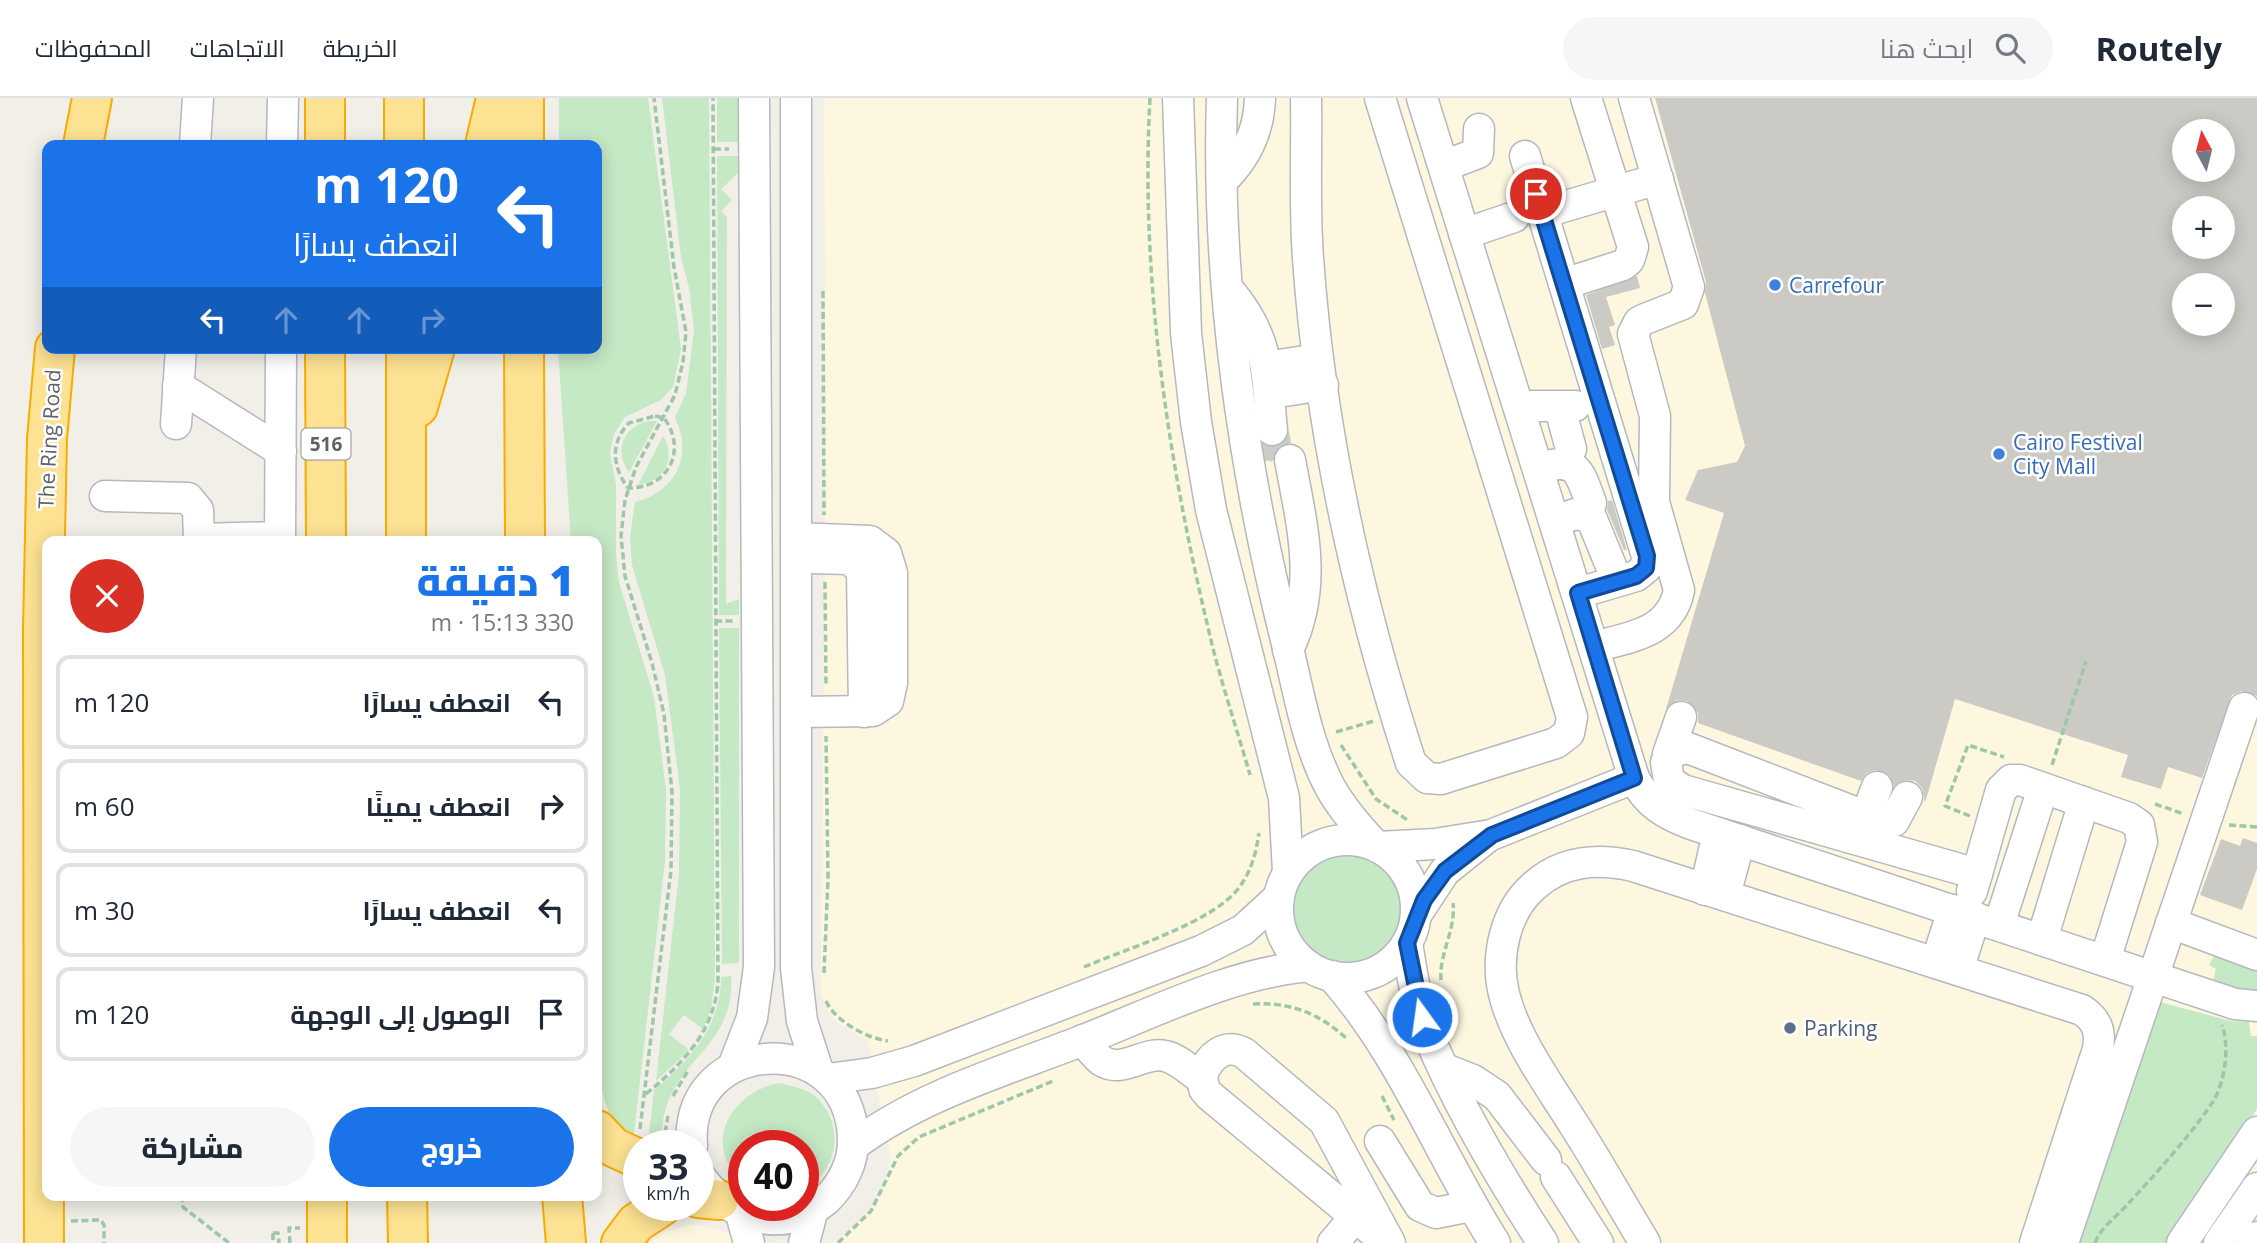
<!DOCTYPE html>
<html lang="ar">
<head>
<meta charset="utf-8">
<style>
  body { margin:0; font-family:"Open Sans",Cairo,sans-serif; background:#f6f6f7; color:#1f2937; direction:rtl; height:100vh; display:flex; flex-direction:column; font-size:26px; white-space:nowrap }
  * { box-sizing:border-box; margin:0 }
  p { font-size:23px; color:#747a83 }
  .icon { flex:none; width:38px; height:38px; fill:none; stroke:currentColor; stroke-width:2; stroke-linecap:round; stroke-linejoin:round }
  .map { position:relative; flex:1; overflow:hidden; direction:ltr }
  .side { position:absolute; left:42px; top:438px; width:560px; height:665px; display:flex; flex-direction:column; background:#fff; border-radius:14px; box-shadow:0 4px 18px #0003; direction:rtl }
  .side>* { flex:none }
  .top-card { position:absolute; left:42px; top:42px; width:560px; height:214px; border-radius:14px; box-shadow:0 4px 18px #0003; direction:rtl; background:#1a73e8; color:#fff; overflow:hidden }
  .needle { width:46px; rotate:353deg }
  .buttons { position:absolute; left:2172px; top:21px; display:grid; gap:14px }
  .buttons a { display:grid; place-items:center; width:63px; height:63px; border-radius:50%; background:#fff; box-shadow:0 4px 18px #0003; font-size:35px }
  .speed { position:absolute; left:623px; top:1032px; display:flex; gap:14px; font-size:35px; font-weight:700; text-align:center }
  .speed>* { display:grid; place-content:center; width:91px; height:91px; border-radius:50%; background:#fff; box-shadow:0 4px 18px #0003; line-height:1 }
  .speed small { font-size:18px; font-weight:400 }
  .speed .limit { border:10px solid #d22; background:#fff; color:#111 }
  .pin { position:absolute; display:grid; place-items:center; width:60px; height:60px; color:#fff; margin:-30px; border:4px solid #fff; border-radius:50%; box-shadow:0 2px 7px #0007 }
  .me { position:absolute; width:77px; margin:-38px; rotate:346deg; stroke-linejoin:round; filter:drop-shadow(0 0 5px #0008) }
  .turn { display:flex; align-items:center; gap:24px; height:147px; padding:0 28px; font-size:32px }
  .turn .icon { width:91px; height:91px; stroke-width:2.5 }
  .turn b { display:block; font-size:49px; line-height:60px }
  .lanes { display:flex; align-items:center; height:66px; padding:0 28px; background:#0003; justify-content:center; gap:35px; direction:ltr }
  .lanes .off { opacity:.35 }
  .round { display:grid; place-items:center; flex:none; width:74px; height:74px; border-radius:37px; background:#f6f6f7 }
  .head { display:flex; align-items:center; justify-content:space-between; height:119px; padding:0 28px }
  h1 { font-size:42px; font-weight:800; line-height:52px; color:#1a73e8 }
  .action { display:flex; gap:14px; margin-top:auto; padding:14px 28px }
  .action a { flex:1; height:80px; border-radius:42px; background:#1a73e8; color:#fff; font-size:28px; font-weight:800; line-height:80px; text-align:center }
  .action a+a { background:#f6f6f7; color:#1f2937 }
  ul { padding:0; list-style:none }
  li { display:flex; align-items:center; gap:21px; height:94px; margin:0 14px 10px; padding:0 14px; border:4px solid #e0e1e3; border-radius:14px }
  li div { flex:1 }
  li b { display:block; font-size:26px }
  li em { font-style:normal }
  header { display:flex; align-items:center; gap:42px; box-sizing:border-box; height:98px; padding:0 35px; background:#fff; border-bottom:2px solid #e0e1e3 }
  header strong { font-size:33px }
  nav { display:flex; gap:38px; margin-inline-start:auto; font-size:24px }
  .search { width:490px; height:63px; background:#f6f6f7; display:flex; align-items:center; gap:18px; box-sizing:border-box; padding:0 24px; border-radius:38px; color:#747a83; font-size:26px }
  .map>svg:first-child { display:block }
  .commercial { fill:#fef7e0; fill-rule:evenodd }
  .green { fill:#c5e8c5 }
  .building { fill:#cccac5; fill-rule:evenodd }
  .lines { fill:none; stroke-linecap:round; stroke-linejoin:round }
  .minor-tunnel { stroke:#ccccc8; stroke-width:30; stroke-dasharray:30 15; stroke-linecap:butt }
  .minor-casing { stroke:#b5b8bc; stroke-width:33 }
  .highway-casing { stroke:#f9ab00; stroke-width:42 }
  .path { stroke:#9cc7a9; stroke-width:3.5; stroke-dasharray:7 3.5; stroke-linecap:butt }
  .minor { stroke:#fff; stroke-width:30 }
  .highway { stroke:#fde293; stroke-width:38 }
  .route-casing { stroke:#114b97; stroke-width:18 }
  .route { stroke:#1a73e8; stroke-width:12 }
  .shop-dot { fill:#3f7fe0; stroke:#fff; stroke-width:2.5 }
  .service-dot { fill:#5c6f8a; stroke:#fff; stroke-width:2.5 }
  .labels { text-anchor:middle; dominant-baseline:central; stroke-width:5; stroke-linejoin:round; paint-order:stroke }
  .shield { fill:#fff; stroke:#8f9295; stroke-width:2 }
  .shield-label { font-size:19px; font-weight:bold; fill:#5f6368 }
  .shop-label { font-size:21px; fill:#366cbe; stroke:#fff; text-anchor:start }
  .street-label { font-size:21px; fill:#5f6368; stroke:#fff }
  .service-label { font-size:21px; fill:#4e5e75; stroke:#fff; text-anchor:start }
</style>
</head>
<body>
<header>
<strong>Routely</strong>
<div class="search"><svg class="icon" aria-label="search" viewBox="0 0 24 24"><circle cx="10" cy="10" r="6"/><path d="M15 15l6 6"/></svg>ابحث هنا</div>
<nav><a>الخريطة</a><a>الاتجاهات</a><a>المحفوظات</a></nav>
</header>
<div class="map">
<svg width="2257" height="1145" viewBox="0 0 2257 1145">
  <rect width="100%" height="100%" fill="#f1efe8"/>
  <g class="commercial">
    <path d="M 824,0 L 2257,0 L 2257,1145 L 834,1145 L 869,1115 L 883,1090 L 891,1062 L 868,943 L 837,924 L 827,912 L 821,896 L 826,346 ZM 2184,33 L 2222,33 L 2222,72 L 2184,72 ZM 2184,110 L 2222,110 L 2222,149 L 2184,149 ZM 2184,187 L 2222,187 L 2222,226 L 2184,226 Z"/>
    <path d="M 692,1126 L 771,1145 L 650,1145 L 666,1134 Z"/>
  </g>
  <g class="green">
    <path d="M 559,0 L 648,0 L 681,251 L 673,289 L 661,302 L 625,319 L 614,336 L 610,356 L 616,387 L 616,458 L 619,484 L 654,599 L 666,692 L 665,763 L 634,1036 C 599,1028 600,972 597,944 L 597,443 L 571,443 L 558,250 L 597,250 L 597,47 L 559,47 Z"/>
    <path d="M 662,0 L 709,0 L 715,879 L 711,911 L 703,931 L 684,917 L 669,936 L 689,952 L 656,983 L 679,776 L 680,691 L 665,577 L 632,467 L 630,439 L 635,404 C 675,394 694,358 675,320 L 686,295 L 694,233 L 689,190 L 681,159 Z"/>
    <rect x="717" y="0" width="21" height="44"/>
    <path d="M 717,58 L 738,58 L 739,74 L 721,91 L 732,102 L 721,113 L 727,119 L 726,506 L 739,501 L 739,517 L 719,517 Z"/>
    <path d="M 648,323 L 657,323 L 629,374 C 613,353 623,329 648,323 Z"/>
    <path d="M 663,338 C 677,361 664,383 638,387 Z"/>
    <path d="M 719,530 L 739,530 L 739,865 L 722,866 Z"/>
    <circle cx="1347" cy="812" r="56"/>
    <path d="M 2217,853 L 2257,865 L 2257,897 L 2212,886 L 2216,871 L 2209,867 Z"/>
    <path d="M 731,878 C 736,956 662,962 662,1039 L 649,1037 L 654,992 C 691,961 721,928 721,879 Z"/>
    <path d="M 2156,903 L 2231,923 L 2249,924 L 2251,938 L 2257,938 L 2257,1011 L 2206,1096 L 2169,1145 L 2076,1145 Z"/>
    <path d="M 779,985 C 791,988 805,990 815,998 C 845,1025 840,1073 803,1091 L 803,1048 L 744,1048 L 744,1083 C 700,1049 730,994 779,985 Z"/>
  </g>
  <g class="building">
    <path d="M 1655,0 L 2257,0 L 2257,598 L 2241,593 L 2232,597 L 2202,680 L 2168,669 L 2161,691 L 2121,679 L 2128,657 L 1955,601 L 1925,705 L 1922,690 L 1915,683 L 1906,682 L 1894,688 L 1890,678 L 1875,672 L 1867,675 L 1861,683 L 1698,625 L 1698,615 L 1687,603 L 1677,602 L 1666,611 L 1724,415 L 1685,402 L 1698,372 L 1737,364 L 1745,348 L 1705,195 L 1706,184 ZM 2184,33 L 2222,33 L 2222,72 L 2184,72 ZM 2184,110 L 2222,110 L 2222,149 L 2184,149 ZM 2184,187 L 2222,187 L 2222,226 L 2184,226 Z"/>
    <path d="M 1637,178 L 1640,190 L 1606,199 L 1615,227 L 1609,229 L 1615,247 L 1602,251 L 1586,197 Z"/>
    <path d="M 1289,333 L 1291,345 L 1278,349 L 1271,365 L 1269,349 L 1283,346 Z"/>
    <path d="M 1612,402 L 1627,452 L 1624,452 L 1607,412 L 1608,403 Z"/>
    <path d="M 2243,740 L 2257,745 L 2257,771 L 2242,812 L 2200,797 L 2221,741 L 2240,748 Z"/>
  </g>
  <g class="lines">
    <path class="minor-tunnel" d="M 1272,332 L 1277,364"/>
    <defs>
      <g id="minor">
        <path d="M 796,0 L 796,870 L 802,923 L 818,973"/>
        <path d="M 1178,0 L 1186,235 L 1196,324 L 1211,412 L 1284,700 L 1288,774"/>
        <path d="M 1222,0 C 1216,182 1242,365 1286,542 C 1298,590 1306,644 1330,689 C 1342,711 1358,729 1375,747"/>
        <path d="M 1306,0 C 1307,53 1304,107 1308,160 C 1320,331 1358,502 1411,665 L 1427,680 L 1441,681 L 1556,645 L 1569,635 L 1572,619 L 1380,0"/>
        <path d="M 1422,0 L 1634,680 C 1647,706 1665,716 1691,726 L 2235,906 L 2257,908"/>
        <path d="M 195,47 L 198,0"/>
        <path d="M 282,47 L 283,0"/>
        <path d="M 1525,58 L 1647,458 L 1646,470 L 1636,478 L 1578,495"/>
        <path d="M 1444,68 L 1478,55 L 1479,31"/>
        <path d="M 1222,83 C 1246,60 1259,34 1260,0"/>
        <path d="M 1542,115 L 1658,81"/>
        <path d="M 1464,136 L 1514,119"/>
        <path d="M 1564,186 L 1623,167 L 1629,162 L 1633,149 L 1586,0"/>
        <path d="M 1228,191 C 1270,240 1266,272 1272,332"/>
        <path d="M 1267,269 L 1318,261"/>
        <path d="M 178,288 L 281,353"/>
        <path d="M 1272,295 L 1323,287"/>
        <path d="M 1519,308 L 1575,308"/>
        <path d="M 1560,310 L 1571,351"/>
        <path d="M 176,326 L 181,250"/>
        <path d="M 1539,370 C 1577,359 1579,372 1591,405"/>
        <path d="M 105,398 L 188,400 L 198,412 L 199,443"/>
        <path d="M 1556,423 L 1575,416 L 1591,419 L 1611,468"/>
        <path d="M 199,441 L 280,439"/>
        <path d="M 280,443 L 281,250"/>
        <path d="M 810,460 L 849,461 L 862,472 L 864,614"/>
        <path d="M 1594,549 C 1630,539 1671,535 1679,492 L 1654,404 L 1655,318 L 1633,236 L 1639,224 L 1645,221 L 1683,206 L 1689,189 L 1634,0"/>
        <path d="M 1288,552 C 1319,488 1302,428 1290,362"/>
        <path d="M 796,614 L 873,613 L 888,603 L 892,585 L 892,475 L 886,455 L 870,443 L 796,440"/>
        <path d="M 1668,656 L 1681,619"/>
        <path d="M 1857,715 L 1688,650 L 1674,653 L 1666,664 L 1669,683 L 1683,692 L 1977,776"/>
        <path d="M 1882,724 L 1894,723 L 1907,699"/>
        <path d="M 1862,728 L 1877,689"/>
        <circle cx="1347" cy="811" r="69"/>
        <path d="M 1378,749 L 1435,746 L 1491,737 L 1634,680"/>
        <path d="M 1705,792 L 1718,735"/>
        <path d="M 1972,793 L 2001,692 L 2011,682 L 2020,682 L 2129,720 L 2139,727 L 2142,744 L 2105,862"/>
        <path d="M 1725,797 L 1740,742"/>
        <path d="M 1416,817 L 1445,773 L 1485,741"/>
        <path d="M 2171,825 L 2257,857"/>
        <path d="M 1999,827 L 2043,690"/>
        <path d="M 2042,841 L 2084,704"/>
        <path d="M 1407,845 C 1412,875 1416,905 1427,934 C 1457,1007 1500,1079 1543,1145"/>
        <path d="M 1936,865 L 1953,812"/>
        <path d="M 1958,872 L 1975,819"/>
        <path d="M 1332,878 C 1402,957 1439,1057 1495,1145"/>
        <path d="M 1083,942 C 1089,949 1095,958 1102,963 C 1123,976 1144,953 1165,958 C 1179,961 1191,974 1202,981"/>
        <path d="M 733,969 L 752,920 L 759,869 L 754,0"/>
        <path d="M 1445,971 L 1473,982 L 1497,998 L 1546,1062"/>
        <path d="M 828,981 L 872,975 L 914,963 L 1201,853 L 1243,832 L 1278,800"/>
        <path d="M 1380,1043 L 1420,1108 L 1436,1115 L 1471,1108"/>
        <path d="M 854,1047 C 921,997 1004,973 1081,943 C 1155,914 1229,876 1308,868"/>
        <path d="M 692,1048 C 683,938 849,928 853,1040 C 854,1063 843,1086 826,1102 C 783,1139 725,1119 698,1075"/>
        <path d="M 1556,1079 L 1598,1145"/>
        <path d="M 741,1116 L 749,1145"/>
        <path d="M 804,1145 L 813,1111"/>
        <path d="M 1333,1145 L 1356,1118"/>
        <path d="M 1387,1145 L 1209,997 L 1204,991 L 1202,977 C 1209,958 1225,945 1244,955 L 1324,1023 L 1390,1145"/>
        <path d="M 1645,1145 C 1620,1104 1597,1062 1571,1022 C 1547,984 1515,940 1504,896 C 1495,859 1505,813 1534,788 C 1563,762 1597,760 1633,768 L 2082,912 C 2097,922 2101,933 2098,951 L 2035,1145"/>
        <path d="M 2063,1145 L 2244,610"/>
        <path d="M 2182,1145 L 2257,1034"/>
        <path d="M 2219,1145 L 2257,1090"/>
        <path d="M 2253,1145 L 2257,1139"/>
      </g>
      <g id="highway">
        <path d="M 325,0 L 325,47"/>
        <path d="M 404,0 L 404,47"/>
        <path d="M 524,0 L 524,47"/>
        <path d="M 83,47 L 92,0"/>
        <path d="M 485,47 L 496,0"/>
        <path d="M 325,250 L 326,443"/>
        <path d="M 406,250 L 406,443"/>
        <path d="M 524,250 L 525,443"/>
        <path d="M 418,309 L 435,250"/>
        <path d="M 597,1032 L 613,1049 L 639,1061"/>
        <path d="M 327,1097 L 327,1145"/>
        <path d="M 407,1097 L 408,1145"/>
        <path d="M 562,1097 L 566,1145"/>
        <path d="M 698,1100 L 719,1102"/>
        <path d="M 44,1145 L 43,532 L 47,341 L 55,250"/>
        <path d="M 621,1145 L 636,1125 L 662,1108"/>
      </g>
    </defs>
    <use href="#minor" class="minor-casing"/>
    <use href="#highway" class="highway-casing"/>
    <g class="path">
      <path d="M 1150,0 C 1140,180 1168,363 1210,538 C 1221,585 1237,631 1250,677"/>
      <path d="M 714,51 L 729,51"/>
      <path d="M 823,193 L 824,417"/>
      <path d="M 655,318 L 664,320 C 688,352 668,391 628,390 C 612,368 610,345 629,325 Z"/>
      <path d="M 825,484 L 826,588"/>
      <path d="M 715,523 L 733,523"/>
      <path d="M 1336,634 L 1374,623"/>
      <path d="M 1341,647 L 1376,701 L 1409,723"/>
      <path d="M 2052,667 L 2086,563"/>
      <path d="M 2155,706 L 2184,716"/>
      <path d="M 1970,718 L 1945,708 L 1968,647 L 2004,659"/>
      <path d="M 2229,727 L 2257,729"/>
      <path d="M 1084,869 C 1126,851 1211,825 1238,791 C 1251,774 1256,756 1259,735"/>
      <path d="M 824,875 L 828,780 L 826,638"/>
      <path d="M 1441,882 C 1439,855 1456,832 1453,805"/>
      <path d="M 826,903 C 835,923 866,940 888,943"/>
      <path d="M 1253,906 C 1290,904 1319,915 1347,941"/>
      <path d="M 646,996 C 683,965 713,935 718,886 L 713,0"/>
      <path d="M 673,998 L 689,971"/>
      <path d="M 1382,998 L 1394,1022"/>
      <path d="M 640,1031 L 671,772 L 672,694 L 664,616 L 652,565 L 625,478 L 621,438 L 625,402 L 636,369 L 675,297 L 683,264 L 686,234 L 674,169 L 654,0"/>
      <path d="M 660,1043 L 664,1040 L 668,1018"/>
      <path d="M 182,1097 L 183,1109 L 229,1145"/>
      <path d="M 71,1123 L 101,1122 L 104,1127 L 104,1145"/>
      <path d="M 273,1135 L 278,1135 L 279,1145"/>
      <path d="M 273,1135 L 273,1145"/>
      <path d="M 290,1145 L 289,1130 L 300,1130"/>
      <path d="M 838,1145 L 871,1113 L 898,1058 L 919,1039 L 1053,983"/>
      <path d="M 2095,1145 C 2101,1129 2115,1120 2126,1108 C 2153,1079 2190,1038 2212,1005 C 2225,986 2230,948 2222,927"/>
    </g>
    <use href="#minor" class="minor"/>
    <use href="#highway" class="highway"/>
  </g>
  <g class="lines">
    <defs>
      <path id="route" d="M 1422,919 L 1407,845 L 1424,802 L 1445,773 L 1492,737 L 1634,680 L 1578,495 L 1636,478 L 1646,470 L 1647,458 L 1536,96"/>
    </defs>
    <use href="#route" class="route-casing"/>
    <use href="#route" class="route"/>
  </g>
  <g class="shop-dot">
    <circle cx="1775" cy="187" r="7"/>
    <circle cx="1999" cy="356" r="7"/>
  </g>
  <circle class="service-dot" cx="1790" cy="930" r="7"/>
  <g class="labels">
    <rect class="shield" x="301.5" y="330.5" width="49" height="31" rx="5"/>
    <g class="shield-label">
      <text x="326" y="346">516</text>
    </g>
    <g class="shop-label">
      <text x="1789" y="187">Carrefour</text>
      <text x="2013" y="344">Cairo Festival<tspan x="2013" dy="24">City Mall</tspan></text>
    </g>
    <g class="street-label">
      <text transform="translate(49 341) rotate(-87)">The Ring Road</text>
    </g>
    <g class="service-label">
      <text x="1804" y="930">Parking</text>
    </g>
  </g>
</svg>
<div class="buttons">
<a><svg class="needle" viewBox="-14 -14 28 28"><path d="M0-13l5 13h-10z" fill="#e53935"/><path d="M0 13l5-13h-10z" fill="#747a83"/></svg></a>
<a>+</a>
<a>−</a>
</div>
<div class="speed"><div>33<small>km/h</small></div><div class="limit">40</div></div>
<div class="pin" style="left:1536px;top:96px;background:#d93025"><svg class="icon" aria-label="arrive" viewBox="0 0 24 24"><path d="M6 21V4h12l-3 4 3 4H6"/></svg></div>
<svg class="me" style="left:1422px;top:919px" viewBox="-20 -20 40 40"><circle r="17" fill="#1a73e8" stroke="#fff" stroke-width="3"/><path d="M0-11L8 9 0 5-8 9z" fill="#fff"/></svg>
<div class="top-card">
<div class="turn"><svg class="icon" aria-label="left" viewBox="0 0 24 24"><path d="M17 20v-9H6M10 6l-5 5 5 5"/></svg><div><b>120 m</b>انعطف يسارًا</div></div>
<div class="lanes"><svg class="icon" aria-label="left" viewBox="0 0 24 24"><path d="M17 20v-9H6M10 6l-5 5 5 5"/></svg><svg class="icon off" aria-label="ahead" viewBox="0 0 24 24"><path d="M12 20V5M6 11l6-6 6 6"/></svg><svg class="icon off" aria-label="ahead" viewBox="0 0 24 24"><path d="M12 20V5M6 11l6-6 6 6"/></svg><svg class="icon off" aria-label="right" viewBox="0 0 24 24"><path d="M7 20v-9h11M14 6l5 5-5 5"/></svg></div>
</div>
<section class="side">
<div class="head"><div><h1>1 دقيقة</h1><p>330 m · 15:13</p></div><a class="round" style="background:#d93025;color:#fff"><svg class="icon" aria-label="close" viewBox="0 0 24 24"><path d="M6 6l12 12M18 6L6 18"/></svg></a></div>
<ul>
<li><svg class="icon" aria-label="left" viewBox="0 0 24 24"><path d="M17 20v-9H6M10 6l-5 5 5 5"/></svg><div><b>انعطف يسارًا</b></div><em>120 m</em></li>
<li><svg class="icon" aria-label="right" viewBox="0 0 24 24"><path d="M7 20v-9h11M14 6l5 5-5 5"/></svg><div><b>انعطف يمينًا</b></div><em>60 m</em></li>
<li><svg class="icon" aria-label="left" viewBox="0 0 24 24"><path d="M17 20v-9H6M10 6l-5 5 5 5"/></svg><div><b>انعطف يسارًا</b></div><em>30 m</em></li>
<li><svg class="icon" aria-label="arrive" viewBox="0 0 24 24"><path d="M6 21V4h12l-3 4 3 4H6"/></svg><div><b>الوصول إلى الوجهة</b></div><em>120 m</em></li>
</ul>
<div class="action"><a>خروج</a><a>مشاركة</a></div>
</section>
</div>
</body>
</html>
